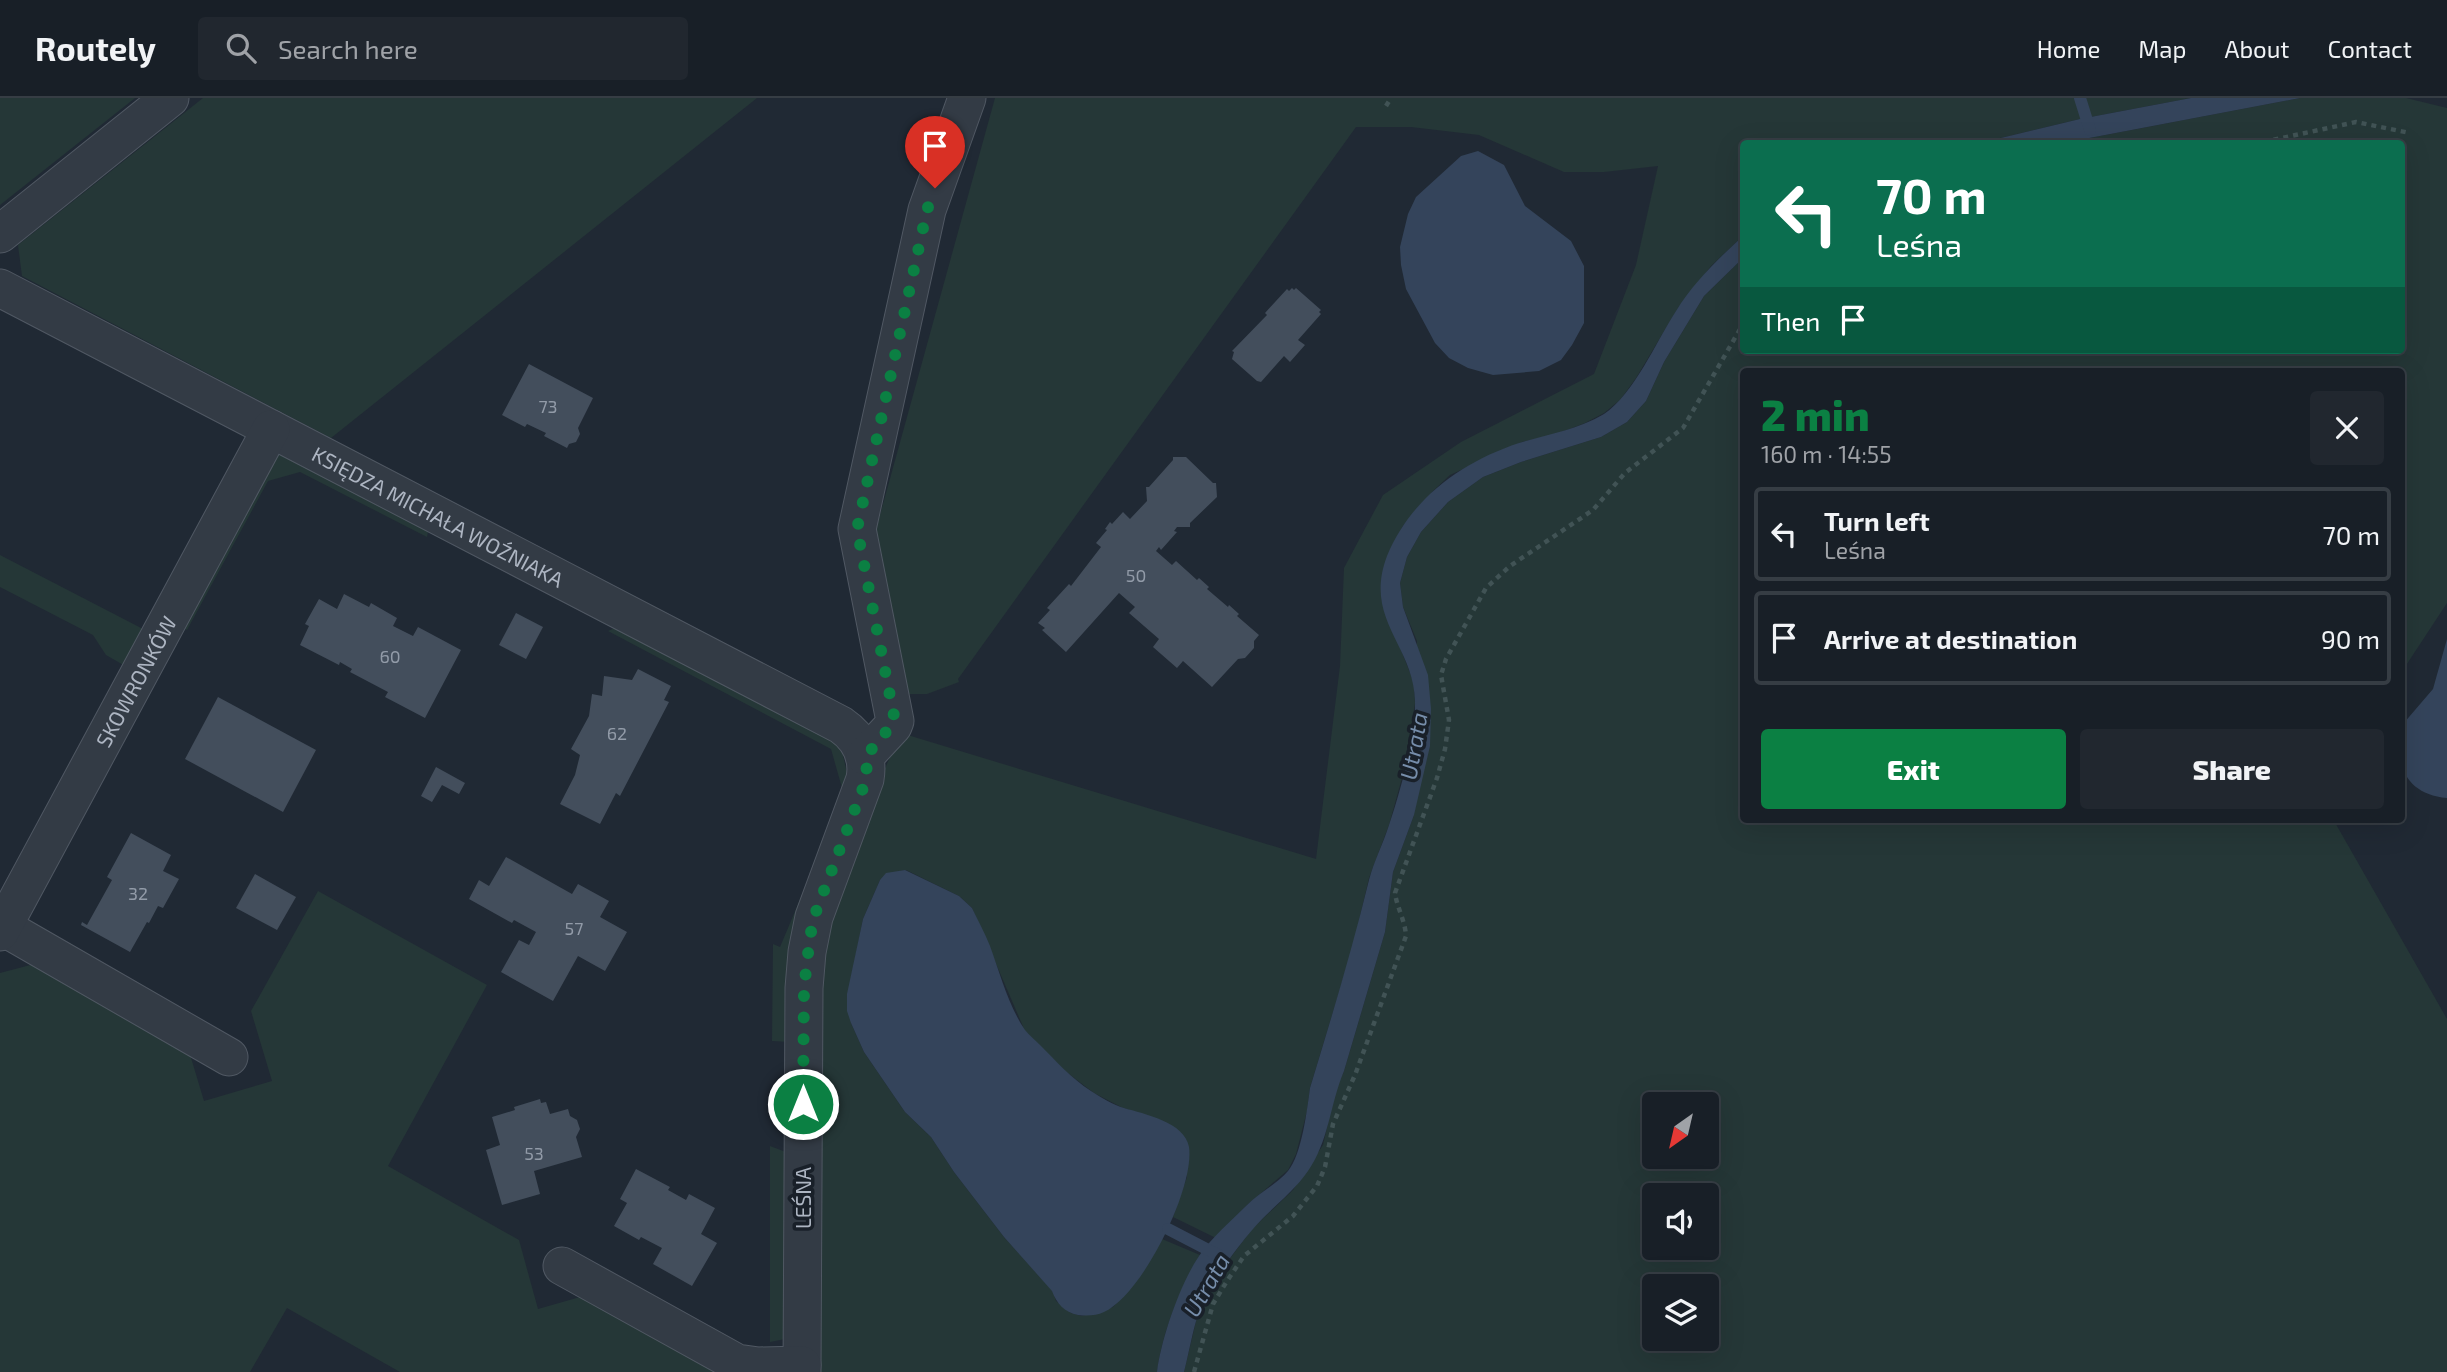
<!DOCTYPE html>
<html lang="en">
<head>
<meta charset="utf-8">
<style>
  body { margin:0; font-family:"Exo 2",sans-serif; background:#21272f; color:#f1f3f6; height:100vh; display:flex; flex-direction:column; font-size:26px; white-space:nowrap }
  * { box-sizing:border-box; margin:0 }
  p { font-size:23px; color:#9fa2a7 }
  .icon { flex:none; width:38px; height:38px; fill:none; stroke:currentColor; stroke-width:2; stroke-linecap:round; stroke-linejoin:round }
  .map { position:relative; flex:1; overflow:hidden }
  .drawer { position:absolute; left:1740px; top:270px; width:665px; height:455px; display:flex; flex-direction:column; background:#181f27; border-radius:7px; box-shadow:0 7px 28px #0002,0 0 0 2px #363d44 }
  .drawer>* { flex:none }
  .top-card { position:absolute; left:1740px; top:42px; width:665px; height:214px; border-radius:7px; box-shadow:0 7px 28px #0002,0 0 0 2px #363d44; background:#0b6e4f; color:#fff; overflow:hidden }
  .needle { width:46px; rotate:214deg }
  .tools { position:absolute; left:1642px; top:994px; display:grid; gap:14px }
  .tools a { display:grid; place-items:center; width:77px; height:77px; border-radius:7px; background:#181f27; box-shadow:0 7px 28px #0002,0 0 0 2px #363d44; font-size:35px }
  .pin { position:absolute; display:grid; place-items:center; width:60px; height:60px; color:#fff; margin:-72px -30px; border-radius:50% 50% 50% 0; rotate:-45deg; box-shadow:0 0 7px #0007 }
  .pin .icon { rotate:45deg }
  .me { position:absolute; width:77px; margin:-38px; rotate:0deg; stroke-linejoin:round; filter:drop-shadow(0 0 5px #0008) }
  .turn { display:flex; align-items:center; gap:24px; height:147px; padding:0 21px; font-size:32px }
  .turn .icon { width:91px; height:91px; stroke-width:2.5 }
  .turn b { display:block; font-size:49px; line-height:60px }
  .then { display:flex; align-items:center; height:66px; padding:0 21px; background:#0003; gap:14px; font-size:26px }
  .round { display:grid; place-items:center; flex:none; width:74px; height:74px; border-radius:7px; background:#21272f }
  .summary { display:flex; align-items:center; justify-content:space-between; height:119px; padding:0 21px }
  h1 { font-size:42px; font-weight:800; line-height:52px; color:#0b8043 }
  .cta { display:flex; gap:14px; margin-top:auto; padding:14px 21px }
  .cta a { flex:1; height:80px; border-radius:7px; background:#0b8043; color:#fff; font-size:28px; font-weight:800; line-height:80px; text-align:center }
  .cta a+a { background:#21272f; color:#f1f3f6 }
  ul { padding:0; list-style:none }
  li { display:flex; align-items:center; gap:21px; height:94px; margin:0 14px 10px; padding:0 7px; border:4px solid #363d44; border-radius:7px }
  li div { flex:1 }
  li b { display:block; font-size:26px }
  li em { font-style:normal }
  header { display:flex; align-items:center; gap:42px; box-sizing:border-box; height:98px; padding:0 35px; background:#181f27; border-bottom:2px solid #363d44 }
  header strong { font-size:33px }
  nav { display:flex; gap:38px; margin-inline-start:auto; font-size:24px }
  .search { width:490px; height:63px; background:#21272f; display:flex; align-items:center; gap:18px; box-sizing:border-box; padding:0 24px; border-radius:7px; color:#9fa2a7; font-size:26px }
  .map>svg:first-child { display:block }
  .green { fill:#253737; fill-rule:evenodd }
  .water { fill:#34445b }
  .lines { fill:none; stroke-linecap:round; stroke-linejoin:round }
  .stream { stroke:#34445b; stroke-width:12 }
  .building { fill:#434e5c }
  .minor-casing { stroke:#505863; stroke-width:39 }
  .path { stroke:#415355; stroke-width:4.5; stroke-dasharray:5 5; stroke-linecap:butt }
  .minor { stroke:#333b45; stroke-width:37 }
  .route { stroke:#0b8043; stroke-width:12; stroke-dasharray:0 21.6 }
  .labels { text-anchor:middle; dominant-baseline:central; stroke-width:7; stroke-linejoin:round; paint-order:stroke }
  .number-label { font-size:18px; fill:#929ba8 }
  .street-label { font-size:21px; fill:#adb5c2; stroke:#192029 }
  .water-label { font-size:23px; font-style:italic; fill:#768daa; stroke:#192029 }
</style>
</head>
<body>
<header>
<strong>Routely</strong>
<div class="search"><svg class="icon" aria-label="search" viewBox="0 0 24 24"><circle cx="10" cy="10" r="6"/><path d="M15 15l6 6"/></svg>Search here</div>
<nav><a>Home</a><a>Map</a><a>About</a><a>Contact</a></nav>
</header>
<div class="map">
<svg width="2447" height="1274" viewBox="0 0 2447 1274">
  <rect width="100%" height="100%" fill="#202934"/>
  <g class="green">
    <path d="M 0,0 L 135,0 L 0,107 Z"/>
    <path d="M 203,0 L 757,0 L 331,340 L 22,178 L 18,147 Z"/>
    <path d="M 995,0 L 2191,0 L 2080,21 L 1980,45 L 1743,46 L 1743,138 L 1711,168 L 1678,210 L 1636,280 L 1620,302 L 1604,315 L 1585,325 L 1554,337 L 1522,344 L 1450,377 L 1432,394 L 1403,428 L 1388,457 L 1401,552 L 1414,585 L 1415,605 L 1405,669 L 1389,727 L 1369,780 L 1353,848 L 1310,990 L 1307,1013 L 1296,1056 L 1288,1072 L 1247,1107 L 1216,1140 L 1173,1119 L 1187,1079 L 1162,1023 L 1121,1009 L 1094,995 L 1065,973 L 1025,933 L 972,810 L 959,798 L 906,772 L 900,773 L 880,782 L 863,821 L 855,861 L 851,925 L 864,954 L 905,1014 L 931,1039 L 954,1074 L 1004,1139 L 1053,1193 L 1056,1203 L 1071,1215 L 1082,1218 L 1113,1209 L 1134,1186 L 1162,1141 L 1200,1157 C 1180,1191 1162,1234 1157,1274 L 815,1274 L 819,857 L 882,677 L 901,635 L 1316,761 L 1340,568 L 1344,470 L 1383,397 L 1461,344 L 1594,276 L 1636,167 L 1658,68 L 1604,74 L 1564,74 L 1479,37 L 1411,29 L 1356,29 L 958,581 L 959,584 L 927,596 L 908,596 L 872,446 Z"/>
    <path d="M 2300,0 L 2406,0 L 2447,10 L 2447,505 L 2401,575 L 2401,273 L 1743,273 L 1743,721 L 2333,721 L 2447,921 L 2447,1274 L 1184,1274 L 1198,1215 L 1228,1163 L 1252,1131 L 1293,1092 L 1323,1047 L 1335,993 L 1344,973 L 1385,834 L 1393,774 L 1414,717 L 1417,543 L 1403,509 L 1400,485 L 1407,459 L 1421,434 L 1448,404 L 1483,379 L 1521,364 L 1601,339 L 1627,324 L 1646,303 L 1664,264 L 1704,198 L 1743,160 L 1743,252 L 2401,252 L 2401,46 L 2063,45 ZM 1654,1006 L 1706,1006 L 1706,1059 L 1654,1059 ZM 1654,1097 L 1706,1097 L 1706,1150 L 1654,1150 ZM 1654,1188 L 1706,1188 L 1706,1241 L 1654,1241 Z"/>
    <path d="M 287,351 L 429,428 L 427,439 L 300,374 L 268,383 L 187,532 L 180,528 L 273,356 Z"/>
    <path d="M 0,457 L 145,532 L 127,569 L 106,557 L 93,537 L 0,489 Z"/>
    <path d="M 621,527 L 799,617 L 838,648 L 843,657 L 849,685 L 790,944 L 772,943 L 773,846 L 780,849 L 844,697 L 831,651 L 608,533 Z"/>
    <path d="M 318,793 L 487,887 L 388,1068 L 519,1142 L 538,1211 L 587,1197 L 735,1274 L 400,1274 L 287,1210 L 250,1274 L 0,1274 L 0,875 L 38,865 L 189,953 L 204,1003 L 272,983 L 251,913 Z"/>
    <path d="M 770,1048 L 791,1056 L 785,1241 L 770,1244 Z"/>
  </g>
  <g class="water">
    <path d="M 2191,0 L 2300,0 L 2063,45 L 1980,45 L 2080,21 Z"/>
    <path d="M 1478,53 L 1504,67 L 1525,108 L 1571,143 L 1584,168 L 1584,225 L 1572,247 L 1561,262 L 1539,273 L 1493,277 L 1468,270 L 1449,260 L 1435,245 L 1406,191 L 1401,167 L 1400,149 L 1408,116 L 1416,99 L 1461,58 Z"/>
    <path d="M 1743,138 L 1743,160 L 1704,198 L 1664,264 L 1646,303 L 1627,324 L 1601,339 L 1521,364 L 1483,379 L 1448,404 L 1421,434 L 1407,459 L 1400,485 L 1403,509 L 1428,577 L 1431,611 L 1430,648 L 1414,717 L 1393,774 L 1385,834 L 1344,973 C 1330,1006 1329,1043 1308,1073 C 1293,1095 1270,1111 1253,1131 C 1234,1153 1208,1189 1198,1217 C 1192,1235 1189,1255 1184,1274 L 1157,1274 C 1161,1241 1180,1186 1199,1158 C 1211,1140 1231,1123 1247,1107 C 1259,1095 1277,1086 1288,1073 C 1302,1056 1307,1012 1310,990 C 1331,921 1352,852 1369,782 C 1374,763 1383,746 1389,727 C 1400,695 1416,637 1415,603 C 1414,547 1363,521 1387,458 C 1411,400 1462,364 1519,345 C 1548,336 1577,332 1604,316 C 1634,296 1656,244 1676,213 C 1694,184 1718,161 1743,138 Z"/>
    <path d="M 2447,541 L 2447,700 C 2404,696 2393,664 2403,626 L 2433,591 Z"/>
    <path d="M 905,772 L 959,798 L 972,810 C 978,823 985,835 990,848 C 1000,875 1008,907 1025,932 C 1029,937 1035,942 1040,947 C 1056,963 1071,980 1091,993 C 1100,999 1114,1007 1124,1010 C 1144,1016 1185,1024 1189,1049 C 1195,1090 1142,1197 1104,1214 C 1096,1218 1086,1218 1078,1217 C 1064,1214 1057,1206 1052,1193 L 1004,1139 L 954,1074 L 931,1039 L 905,1014 L 864,954 L 851,925 L 847,913 L 847,896 L 863,821 L 880,782 L 886,775 Z"/>
  </g>
  <g class="lines">
    <g class="stream">
      <path d="M 2080,0 L 2090,32"/>
      <path d="M 1168,1131 L 1220,1158"/>
    </g>
  </g>
  <g class="building">
    <path d="M 1292,190 L 1294,192 L 1296,190 L 1321,212 L 1319,214 L 1321,216 L 1298,242 L 1305,247 L 1290,264 L 1284,258 L 1261,284 L 1257,283 L 1232,261 L 1234,254 L 1232,253 L 1267,217 L 1265,215 L 1287,191 L 1289,193 Z"/>
    <path d="M 529,266 L 593,300 L 578,330 L 580,336 L 576,344 L 569,346 L 567,350 L 544,338 L 546,335 L 527,326 L 525,329 L 502,317 Z"/>
    <path d="M 1173,359 L 1186,359 L 1213,385 L 1216,385 L 1217,399 L 1190,425 L 1190,429 L 1177,429 L 1174,433 L 1177,434 L 1161,452 L 1159,449 L 1156,453 L 1172,467 L 1176,463 L 1197,482 L 1199,480 L 1209,489 L 1207,491 L 1228,509 L 1229,507 L 1239,516 L 1237,518 L 1259,537 L 1254,543 L 1254,550 L 1245,560 L 1238,561 L 1212,589 L 1183,563 L 1177,570 L 1153,549 L 1159,541 L 1129,515 L 1135,509 L 1119,495 L 1066,554 L 1042,532 L 1045,530 L 1038,525 L 1050,512 L 1047,510 L 1069,486 L 1071,488 L 1101,449 L 1096,445 L 1107,432 L 1105,431 L 1110,424 L 1112,426 L 1123,414 L 1130,421 L 1147,403 L 1146,389 L 1149,389 L 1173,362 Z"/>
    <path d="M 344,496 L 369,509 L 371,505 L 397,520 L 393,528 L 413,538 L 418,529 L 461,552 L 425,620 L 385,599 L 388,594 L 350,574 L 352,571 L 340,564 L 339,567 L 300,547 L 309,528 L 305,526 L 319,501 L 337,511 Z"/>
    <path d="M 516,515 L 543,529 L 526,561 L 499,547 Z"/>
    <path d="M 638,571 L 671,588 L 664,602 L 669,604 L 620,698 L 616,695 L 600,726 L 560,706 L 575,677 L 580,657 L 571,651 L 589,618 L 592,596 L 602,598 L 604,578 L 632,582 Z"/>
    <path d="M 218,599 L 316,652 L 283,714 L 185,661 Z"/>
    <path d="M 436,669 L 465,685 L 459,696 L 442,687 L 432,704 L 421,698 Z"/>
    <path d="M 131,735 L 171,757 L 163,773 L 179,781 L 163,810 L 158,808 L 149,825 L 147,824 L 130,854 L 81,827 L 82,824 L 87,827 L 112,782 L 107,779 Z"/>
    <path d="M 506,759 L 572,796 L 578,786 L 609,803 L 600,819 L 627,834 L 605,873 L 578,858 L 553,903 L 501,874 L 519,842 L 529,847 L 536,834 L 514,822 L 512,825 L 469,801 L 479,782 L 489,788 Z"/>
    <path d="M 255,776 L 296,799 L 277,832 L 236,810 Z"/>
    <path d="M 540,1001 L 541,1005 L 546,1004 L 550,1016 L 568,1011 L 570,1018 L 577,1022 L 580,1031 L 576,1039 L 582,1059 L 534,1073 L 540,1096 L 502,1107 L 486,1052 L 500,1047 L 492,1019 L 515,1012 L 514,1009 Z"/>
    <path d="M 636,1071 L 670,1089 L 668,1092 L 686,1102 L 689,1096 L 715,1110 L 701,1136 L 717,1145 L 692,1188 L 653,1166 L 662,1150 L 641,1139 L 639,1142 L 614,1128 L 627,1105 L 620,1101 Z"/>
  </g>
  <g class="lines">
    <defs>
      <g id="minor">
        <path d="M 0,136 L 170,0"/>
        <path id="s1" d="M 0,190 L 841,627 C 860,640 869,658 865,681 L 814,819 L 807,854 L 804,890 L 802,1274"/>
        <path d="M 865,658 L 893,628 L 895,623 L 857,431 L 927,112 L 967,0"/>
        <path d="M 3,829 L 229,959"/>
        <path id="s2" d="M 0,834 L 271,331"/>
        <path d="M 562,1168 L 737,1265 L 758,1268 L 802,1267"/>
      </g>
    </defs>
    <use href="#minor" class="minor-casing"/>
    <g class="path">
      <path d="M 1386,8 L 1391,0"/>
      <path d="M 2254,46 L 2356,24 L 2410,35"/>
      <path d="M 1194,1274 L 1213,1206 L 1227,1183 L 1244,1158 L 1293,1118 L 1317,1088 L 1325,1069 L 1333,1026 L 1355,977 L 1406,838 C 1405,822 1397,810 1395,795 L 1437,680 L 1445,651 L 1449,622 L 1441,577 L 1446,561 L 1486,490 L 1510,468 L 1593,412 L 1625,375 L 1683,330 L 1743,226"/>
    </g>
    <use href="#minor" class="minor"/>
  </g>
  <g class="lines">
    <path class="route" d="M 803,1006 L 804,890 L 810,839 L 814,819 L 863,690 L 867,668 L 866,658 L 895,623 L 857,431 L 927,112 L 935,90"/>
  </g>
  <g class="labels">
    <g class="number-label">
      <text x="548" y="308">73</text>
      <text x="1136" y="477">50</text>
      <text x="390" y="558">60</text>
      <text x="617" y="635">62</text>
      <text x="138" y="795">32</text>
      <text x="574" y="830">57</text>
      <text x="534" y="1055">53</text>
    </g>
    <g class="street-label">
      <text stroke="none"><textPath href="#s1" startOffset="494">KSIĘDZA MICHAŁA WOŹNIAKA</textPath></text>
      <text stroke="none"><textPath href="#s2" startOffset="285">SKOWRONKÓW</textPath></text>
      <text transform="translate(802 1100) rotate(-90)">LEŚNA</text>
    </g>
    <g class="water-label">
      <text transform="translate(1413 648) rotate(-80)">Utrata</text>
      <text transform="translate(1206 1187) rotate(-60)">Utrata</text>
    </g>
  </g>
</svg>
<div class="tools">
<a><svg class="needle" viewBox="-14 -14 28 28"><path d="M0-13l5 13h-10z" fill="#e53935"/><path d="M0 13l5-13h-10z" fill="#9fa2a7"/></svg></a>
<a><svg class="icon" aria-label="sound" viewBox="0 0 24 24"><path d="M4 9h4l5-4v14l-5-4H4zM17 9q2 3 0 6"/></svg></a>
<a><svg class="icon" aria-label="layers" viewBox="0 0 24 24"><path d="M12 4l9 5-9 5-9-5zM3 14l9 5 9-5"/></svg></a>
</div>
<div class="pin" style="left:935px;top:90px;background:#d93025"><svg class="icon" aria-label="arrive" viewBox="0 0 24 24"><path d="M6 21V4h12l-3 4 3 4H6"/></svg></div>
<svg class="me" style="left:803px;top:1006px" viewBox="-20 -20 40 40"><circle r="17" fill="#0b8043" stroke="#fff" stroke-width="3"/><path d="M0-11L8 9 0 5-8 9z" fill="#fff"/></svg>
<div class="top-card">
<div class="turn"><svg class="icon" aria-label="left" viewBox="0 0 24 24"><path d="M17 20v-9H6M10 6l-5 5 5 5"/></svg><div><b>70 m</b>Leśna</div></div>
<div class="then">Then<svg class="icon" aria-label="arrive" viewBox="0 0 24 24"><path d="M6 21V4h12l-3 4 3 4H6"/></svg></div>
</div>
<section class="drawer">
<div class="summary"><div><h1>2 min</h1><p>160 m · 14:55</p></div><a class="round"><svg class="icon" aria-label="close" viewBox="0 0 24 24"><path d="M6 6l12 12M18 6L6 18"/></svg></a></div>
<ul>
<li><svg class="icon" aria-label="left" viewBox="0 0 24 24"><path d="M17 20v-9H6M10 6l-5 5 5 5"/></svg><div><b>Turn left</b><p>Leśna</p></div><em>70 m</em></li>
<li><svg class="icon" aria-label="arrive" viewBox="0 0 24 24"><path d="M6 21V4h12l-3 4 3 4H6"/></svg><div><b>Arrive at destination</b></div><em>90 m</em></li>
</ul>
<div class="cta"><a>Exit</a><a>Share</a></div>
</section>
</div>
</body>
</html>
